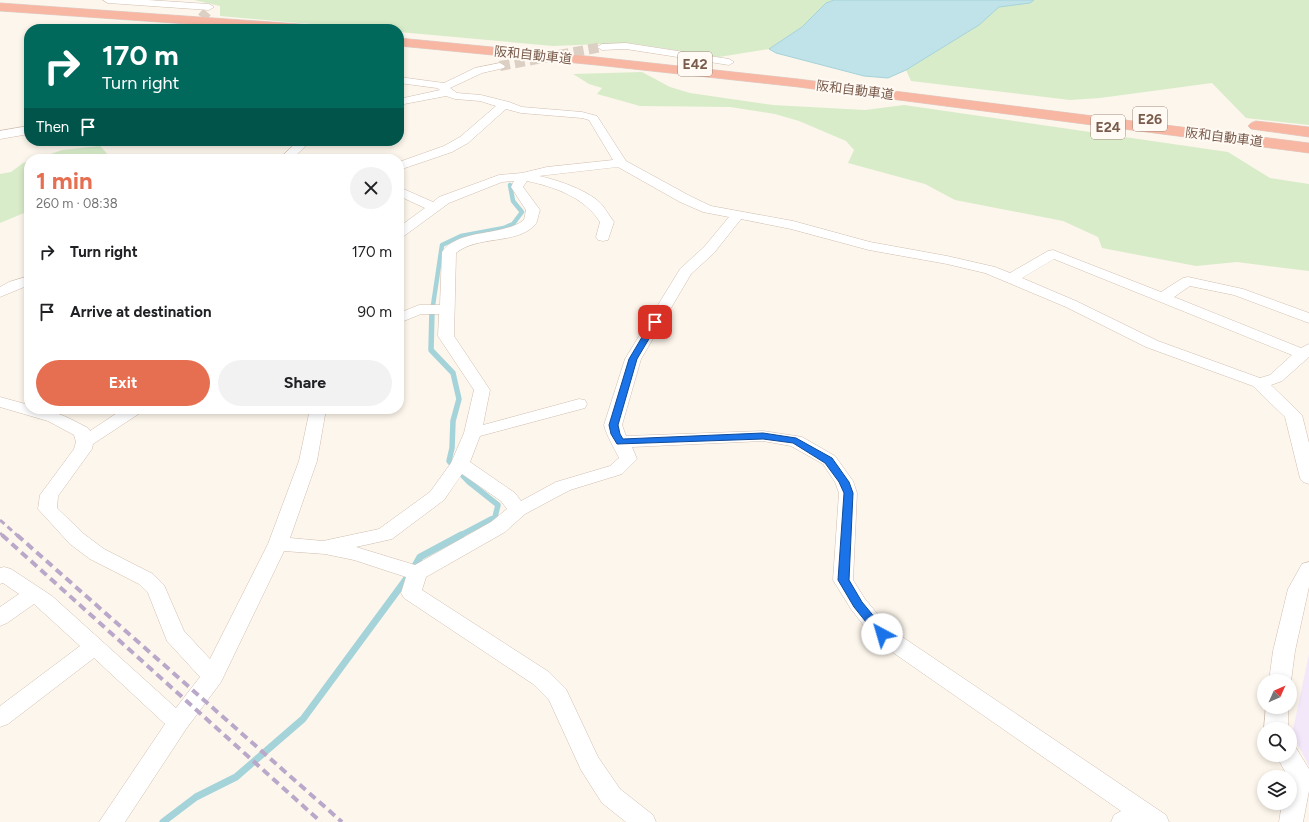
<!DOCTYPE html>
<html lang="en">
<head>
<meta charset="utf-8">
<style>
  body { margin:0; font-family:Figtree,"Noto Sans JP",sans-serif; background:#f2f2f2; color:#202124; height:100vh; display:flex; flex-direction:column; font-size:15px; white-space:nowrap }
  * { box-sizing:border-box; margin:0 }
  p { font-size:13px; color:#757577 }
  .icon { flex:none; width:22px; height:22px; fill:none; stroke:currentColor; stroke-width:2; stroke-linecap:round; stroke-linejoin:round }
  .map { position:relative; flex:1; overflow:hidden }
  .panel { position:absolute; left:24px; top:154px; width:380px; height:260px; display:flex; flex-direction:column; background:#fff; border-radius:16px; box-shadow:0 2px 6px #0003 }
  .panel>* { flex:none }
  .guide { position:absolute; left:24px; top:24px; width:380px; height:122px; border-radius:16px; box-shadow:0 2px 6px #0003; background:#00695c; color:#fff; overflow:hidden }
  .needle { width:26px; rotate:45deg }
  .buttons { position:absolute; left:1257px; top:674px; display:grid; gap:8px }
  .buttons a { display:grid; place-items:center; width:40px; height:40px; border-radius:50%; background:#fff; box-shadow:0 2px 6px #0003; font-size:20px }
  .pin { position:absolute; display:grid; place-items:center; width:34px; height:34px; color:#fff; margin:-17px; border-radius:8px; box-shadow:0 2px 6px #0006 }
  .me { position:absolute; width:44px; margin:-22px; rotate:321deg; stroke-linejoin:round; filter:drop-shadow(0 0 3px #0008) }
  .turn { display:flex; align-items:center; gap:14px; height:84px; padding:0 12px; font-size:18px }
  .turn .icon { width:52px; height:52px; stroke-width:2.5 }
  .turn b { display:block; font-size:28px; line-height:34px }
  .then { display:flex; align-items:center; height:38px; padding:0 12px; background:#0003; gap:8px; font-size:15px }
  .round { display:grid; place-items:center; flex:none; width:42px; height:42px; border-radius:21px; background:#f2f2f2 }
  .headline { display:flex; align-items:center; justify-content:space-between; height:68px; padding:0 12px }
  h1 { font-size:24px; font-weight:700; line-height:30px; color:#e76f51 }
  .button { display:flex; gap:8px; margin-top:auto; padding:8px 12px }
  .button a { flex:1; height:46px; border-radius:24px; background:#e76f51; color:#fff; font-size:16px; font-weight:700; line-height:46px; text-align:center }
  .button a+a { background:#f2f2f2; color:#202124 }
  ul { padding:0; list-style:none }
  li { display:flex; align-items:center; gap:12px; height:60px; padding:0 12px }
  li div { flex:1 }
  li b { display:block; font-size:15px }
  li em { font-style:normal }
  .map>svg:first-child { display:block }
  .education { fill:#f3e8fa }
  .green { fill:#d8ecc9 }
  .water { fill:#bfe3e8; stroke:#a5d3da }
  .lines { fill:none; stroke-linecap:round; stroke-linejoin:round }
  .stream-far2 { stroke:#a5d3da; stroke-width:4.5 }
  .stream-far1 { stroke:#a5d3da; stroke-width:5.5 }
  .stream { stroke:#a5d3da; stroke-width:7 }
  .street-tunnel { stroke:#dcd0c4; stroke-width:10; stroke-dasharray:10 5; stroke-linecap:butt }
  .street-casing { stroke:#d1beb0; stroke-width:1 }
  .highway-casing { stroke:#dad1cd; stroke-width:1 }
  .street { fill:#fff; fill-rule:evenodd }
  .highway { fill:#f7b7a3; fill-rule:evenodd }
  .rail-far1 { stroke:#b9a8c9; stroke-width:3; stroke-dasharray:6 4; stroke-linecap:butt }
  .rail { stroke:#b9a8c9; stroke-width:4; stroke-dasharray:8 5; stroke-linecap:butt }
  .route { fill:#1a73e8; stroke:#114b97 }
  .labels { text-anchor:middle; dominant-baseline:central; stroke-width:4; stroke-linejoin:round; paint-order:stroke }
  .far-street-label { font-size:13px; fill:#7a5c4d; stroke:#fffaf3 }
  .shield { fill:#fffaf3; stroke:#a28b7f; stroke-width:1 }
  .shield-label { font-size:14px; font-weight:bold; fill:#7a5c4d }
</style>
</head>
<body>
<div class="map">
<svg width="1309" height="822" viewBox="0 0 1309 822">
  <rect width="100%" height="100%" fill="#fdf6ec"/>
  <path class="education" d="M 1309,654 L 1309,766 L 1292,734 Z"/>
  <g class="green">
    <path d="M 194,0 L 834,0 L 826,3 L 802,27 L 769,49 L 719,57 L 629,43 L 553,46 L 399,32 L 399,29 L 368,29 L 220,16 L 220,6 Z"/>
    <path d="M 1034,0 L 1309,0 L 1309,125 L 1246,118 L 1212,83 L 1100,98 L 1070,100 L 911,81 L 906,70 L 979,25 L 999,7 L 1030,3 Z"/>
    <path d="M 642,72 L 670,87 L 690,93 L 773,105 L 865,110 L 904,105 L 1228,152 L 1270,178 L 1309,184 L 1309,271 L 1237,262 L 1196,266 L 1102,248 L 1098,237 L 1063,221 L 955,200 L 925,184 L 848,163 L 854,150 L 846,141 L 799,121 L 775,114 L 730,107 L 640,106 L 597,94 L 602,88 L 589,84 L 573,74 Z"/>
    <path d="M 100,146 L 112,159 L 36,159 L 62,150 Z"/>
    <path d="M 29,161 L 29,211 L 0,223 L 0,174 L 11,172 L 23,163 Z"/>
  </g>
  <path class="water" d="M 834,0 L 1034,0 L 1030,3 L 999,7 L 979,25 L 906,70 L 888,78 L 864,76 L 776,53 L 769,49 L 802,27 L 826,3 Z"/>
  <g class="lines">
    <path class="stream-far2" d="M 432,312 L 442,245 L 461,236 L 504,228 L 513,224 L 522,212 L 513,201 L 510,185"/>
    <path class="stream-far1" d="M 432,311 L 431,350 L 453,373 L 459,399 L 453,421 L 452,448 L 449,461 L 469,482 L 498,505 L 495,517 L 459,536"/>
    <g class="stream">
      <path d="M 412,571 L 420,557 L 461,535"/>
      <path d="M 163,822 L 196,797 L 236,777 L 303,719 L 407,578"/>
    </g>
    <g class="street-tunnel">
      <path d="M 192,29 L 207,12"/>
      <path d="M 500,66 L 602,47"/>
    </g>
    <defs>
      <g id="street">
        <path d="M 103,0 L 148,0 L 209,4 L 214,7 L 209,10 L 108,3 Z"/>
        <path d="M 626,43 L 729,59 L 734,62 L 729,65 L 626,49 L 602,50 L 597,47 L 602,44 Z"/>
        <path d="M 500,63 L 505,66 L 504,68 L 482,73 L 450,88 L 457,93 L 481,95 L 509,102 L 522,107 L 582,112 L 597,116 L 626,161 L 690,196 L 711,206 L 793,221 L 870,242 L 947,256 L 995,267 L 1010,273 L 1048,251 L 1053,250 L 1161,292 L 1183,278 L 1188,277 L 1243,289 L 1309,313 L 1309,323 L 1234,295 L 1190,286 L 1174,297 L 1301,348 L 1309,344 L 1309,357 L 1282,381 L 1271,385 L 1302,415 L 1309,443 L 1309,484 L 1303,482 L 1300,478 L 1285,417 L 1253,386 L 1146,347 L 1066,307 L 985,273 L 947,264 L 869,250 L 791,229 L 741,219 L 714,253 L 691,274 L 641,359 L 622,425 L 626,436 L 763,431 L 796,436 L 802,437 L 835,456 L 853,481 L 857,493 L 853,580 L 865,599 L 889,628 L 1166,815 L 1169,822 L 1111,822 L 1114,815 L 1121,811 L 875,640 L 851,609 L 833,580 L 839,493 L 835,482 L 823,464 L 791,446 L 763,441 L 632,447 L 637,459 L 622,474 L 570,490 L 525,514 L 505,532 L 426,577 L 422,590 L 549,672 L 566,689 L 598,757 L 620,789 L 653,815 L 656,822 L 626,822 L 602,803 L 581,770 L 549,700 L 533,684 L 404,598 L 401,593 L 406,577 L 354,560 L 325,554 L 284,551 L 221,682 L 186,729 L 125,822 L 99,822 L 165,724 L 94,658 L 8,724 L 0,727 L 0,706 L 80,646 L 34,604 L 7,623 L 0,626 L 0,607 L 19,594 L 3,583 L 0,584 L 0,568 L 4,567 L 11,569 L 52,596 L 176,708 L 200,677 L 167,641 L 148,593 L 139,584 L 90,559 L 70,544 L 38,509 L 40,495 L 74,449 L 76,442 L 74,435 L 48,421 L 0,407 L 0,397 L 29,405 L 29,409 C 54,409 67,417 88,428 L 90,431 L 123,409 L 142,409 L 140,413 L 93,444 L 92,449 L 58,496 L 57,508 L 84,534 L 104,549 L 153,574 L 164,585 L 184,631 L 210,659 L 268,544 L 299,461 L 310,409 L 326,409 L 317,461 L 290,538 L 323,541 L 379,529 L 430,492 L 451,463 L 464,433 L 474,390 L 438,336 L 439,314 L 421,314 L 399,323 L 399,313 L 419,305 L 440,305 L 442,252 C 459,228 501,237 524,220 L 526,210 L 511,187 L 514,181 L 502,182 L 449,203 L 404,236 L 399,237 L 399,227 L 425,208 L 399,196 L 399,187 L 433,202 L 439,197 L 499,175 L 522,173 L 547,167 L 613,160 L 589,120 L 582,118 L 521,113 L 506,109 L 468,143 L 452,152 L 399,170 L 399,162 L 444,146 L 460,137 L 496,106 L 480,101 L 455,99 L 446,96 L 399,105 L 399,99 L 440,90 L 437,88 L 399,83 L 399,77 L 444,83 L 475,68 ZM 618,167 L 680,202 L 703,212 L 729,217 L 704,247 L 680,269 L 625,359 L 604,425 C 607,437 614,447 619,458 L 610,466 L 556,482 L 521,501 L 515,493 L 470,462 L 480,436 L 585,408 L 587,404 L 585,400 L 579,399 L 483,425 L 490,390 L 454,336 L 456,253 C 478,235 516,245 535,225 C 538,221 538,215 540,210 L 523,187 L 527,181 C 555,187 584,197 600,222 L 596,237 L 598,240 L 603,241 L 608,240 L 614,222 C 610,217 607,211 603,206 C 591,191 558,180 539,176 ZM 1054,259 L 1292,355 L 1270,375 L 1260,378 L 1158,341 L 1076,301 L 1022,278 ZM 462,474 L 501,501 L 507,509 L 491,522 L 415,565 L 356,547 L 392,539 L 444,500 Z"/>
        <path d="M 29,126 L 29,134 L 0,139 L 0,131 Z"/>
        <path d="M 298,141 L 311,141 L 292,159 L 279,159 Z"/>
        <path d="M 29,276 L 29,285 L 0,297 L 0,287 L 9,282 Z"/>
        <path d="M 1309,562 L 1309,587 L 1295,651 L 1291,681 L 1290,683 L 1290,681 L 1269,681 L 1273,651 L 1288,589 L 1302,564 Z"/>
        <path d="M 1266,707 L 1288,707 L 1288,729 L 1264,729 Z"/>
        <path d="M 1290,746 L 1296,748 L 1309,769 L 1309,791 L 1303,822 L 1279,822 L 1282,803 L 1290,803 L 1290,777 L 1288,777 L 1276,755 L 1290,755 Z"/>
      </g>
      <g id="highway">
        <path d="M 0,3 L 314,25 L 318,26 L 320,29 L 260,29 L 0,11 Z"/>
        <path d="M 399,38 L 596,57 L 798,79 L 1309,143 L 1309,153 L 798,87 L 596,65 L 399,46 Z"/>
        <path d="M 1256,121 L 1309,127 L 1309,137 L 1251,129 L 1248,126 L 1251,123 Z"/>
      </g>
    </defs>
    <use href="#street" class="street-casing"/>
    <use href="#highway" class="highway-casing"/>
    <use href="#street" class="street"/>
    <use href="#highway" class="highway"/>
    <g class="rail-far1">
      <path d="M 0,520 L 18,536"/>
      <path d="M 0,533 L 3,536"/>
    </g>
    <g class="rail">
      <path d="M 2,535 L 321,822"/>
      <path d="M 17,535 L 342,822"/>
    </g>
  </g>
  <path class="route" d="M 655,319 L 659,322 L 637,359 L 618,425 L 620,434 L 623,439 L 763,433 L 796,438 L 832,458 L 849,482 L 853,493 L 849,580 L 862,602 L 886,631 L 888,634 L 886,637 L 882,638 L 878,637 L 854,607 L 838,580 L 844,493 L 839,482 L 825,463 L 793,443 L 763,439 L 617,444 L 611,434 L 609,425 L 629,359 L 651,322 Z"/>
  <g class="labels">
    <g class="far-street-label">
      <text transform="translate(533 55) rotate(6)">阪和自動車道</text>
      <text transform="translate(855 90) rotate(7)">阪和自動車道</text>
      <text transform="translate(1224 137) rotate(7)">阪和自動車道</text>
    </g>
    <g class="shield">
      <rect x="678" y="52" width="34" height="24" rx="3"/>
      <rect x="1133" y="107" width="34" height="24" rx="3"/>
      <rect x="1091" y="115" width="34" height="24" rx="3"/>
    </g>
    <g class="shield-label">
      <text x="695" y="64">E42</text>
      <text x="1150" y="119">E26</text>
      <text x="1108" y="127">E24</text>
    </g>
  </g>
</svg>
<div class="buttons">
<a><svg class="needle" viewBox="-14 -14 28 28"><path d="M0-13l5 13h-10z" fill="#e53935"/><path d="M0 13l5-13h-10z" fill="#757577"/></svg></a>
<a><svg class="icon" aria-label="search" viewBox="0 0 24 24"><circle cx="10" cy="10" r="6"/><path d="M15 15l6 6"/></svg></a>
<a><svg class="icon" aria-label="layers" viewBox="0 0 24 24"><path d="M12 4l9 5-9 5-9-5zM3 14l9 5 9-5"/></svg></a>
</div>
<div class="pin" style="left:655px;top:322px;background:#d93025"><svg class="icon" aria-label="arrive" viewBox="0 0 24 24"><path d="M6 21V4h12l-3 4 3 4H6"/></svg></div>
<svg class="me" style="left:882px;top:634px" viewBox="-20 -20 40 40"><circle r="19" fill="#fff"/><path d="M0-13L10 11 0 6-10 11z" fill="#1a73e8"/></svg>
<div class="guide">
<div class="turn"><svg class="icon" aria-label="right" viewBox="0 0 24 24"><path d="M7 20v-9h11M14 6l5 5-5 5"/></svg><div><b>170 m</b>Turn right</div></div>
<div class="then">Then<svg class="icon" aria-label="arrive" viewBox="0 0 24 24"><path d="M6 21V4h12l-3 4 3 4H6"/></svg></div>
</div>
<section class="panel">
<div class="headline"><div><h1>1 min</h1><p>260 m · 08:38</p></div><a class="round"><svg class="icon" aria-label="close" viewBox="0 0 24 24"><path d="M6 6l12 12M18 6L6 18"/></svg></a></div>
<ul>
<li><svg class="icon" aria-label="right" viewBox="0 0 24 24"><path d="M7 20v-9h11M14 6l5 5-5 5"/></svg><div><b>Turn right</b></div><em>170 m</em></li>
<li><svg class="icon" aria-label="arrive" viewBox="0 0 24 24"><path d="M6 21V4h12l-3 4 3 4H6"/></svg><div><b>Arrive at destination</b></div><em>90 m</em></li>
</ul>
<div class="button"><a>Exit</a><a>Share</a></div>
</section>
</div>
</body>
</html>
